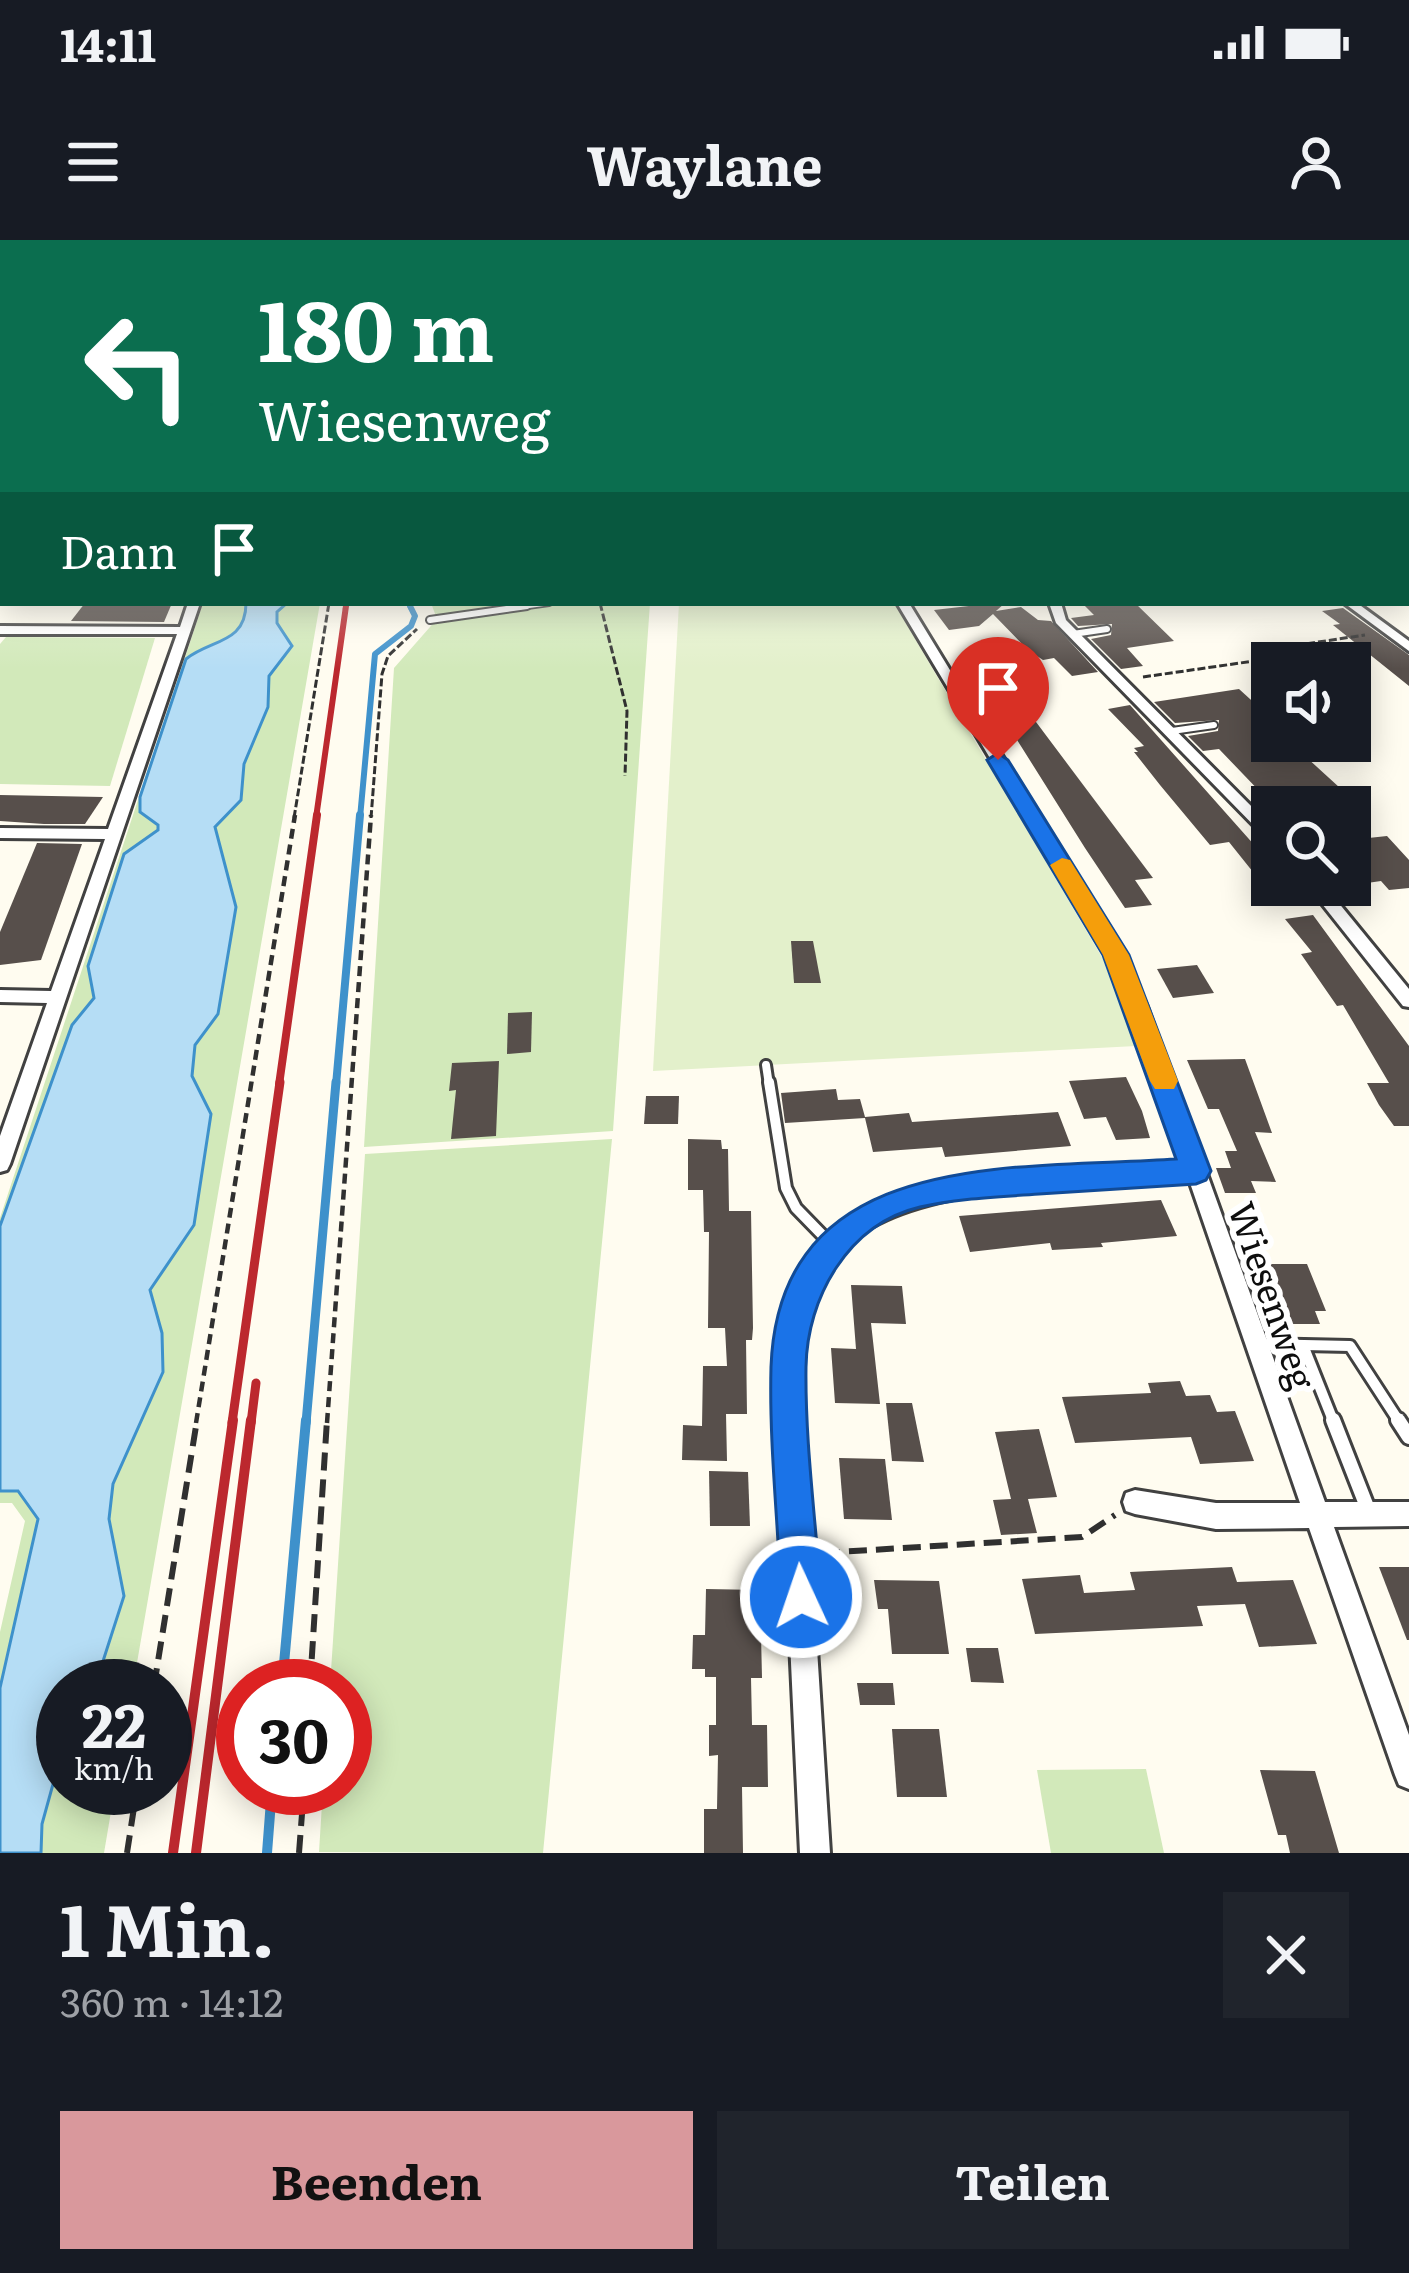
<!DOCTYPE html>
<html lang="de">
<head>
<meta charset="utf-8">
<style>
  body { margin:0; font-family:Literata,serif; background:#20242c; color:#f1f3f6; height:100vh; display:flex; flex-direction:column; font-size:45px; white-space:nowrap }
  * { box-sizing:border-box; margin:0 }
  p { font-size:39px; color:#9ea1a6 }
  .icon { flex:none; width:66px; height:66px; fill:none; stroke:currentColor; stroke-width:2; stroke-linecap:round; stroke-linejoin:round }
  .map { position:relative; height:1613px; overflow:hidden }
  .side { display:flex; flex-direction:column; background:#171b24; flex:1 }
  .side>* { flex:none }
  .banner { position:absolute; left:0px; top:0px; width:1410px; height:366px; box-shadow:0 6px 30px #0003; background:#0b6e4f; color:#fff; overflow:hidden }
  .buttons { position:absolute; left:1251px; top:402px; display:grid; gap:24px }
  .buttons a { display:grid; place-items:center; width:120px; height:120px; border-radius:0px; background:#171b24; box-shadow:0 6px 30px #0003; font-size:60px }
  .speed { position:absolute; left:36px; top:1419px; display:flex; gap:24px; font-size:60px; font-weight:700; text-align:center }
  .speed>* { display:grid; place-content:center; width:156px; height:156px; border-radius:50%; background:#171b24; box-shadow:0 6px 30px #0003; line-height:1 }
  .speed small { font-size:30px; font-weight:400 }
  .speed .limit { border:18px solid #d22; background:#fff; color:#111 }
  .pin { position:absolute; display:grid; place-items:center; width:102px; height:102px; color:#fff; margin:-123px -51px; border-radius:50% 50% 50% 0; rotate:-45deg; box-shadow:0 0 12px #0007 }
  .pin .icon { rotate:45deg }
  .me { position:absolute; width:132px; margin:-66px; rotate:357deg; stroke-linejoin:round; filter:drop-shadow(0 0 9px #0008) }
  .turn { display:flex; align-items:center; gap:42px; height:252px; padding:0 60px; font-size:54px }
  .turn .icon { width:156px; height:156px; stroke-width:2.5 }
  .turn b { display:block; font-size:84px; line-height:102px }
  .then { display:flex; align-items:center; height:114px; padding:0 60px; background:#0003; gap:24px; font-size:45px }
  .round { display:grid; place-items:center; flex:none; width:126px; height:126px; border-radius:0px; background:#20242c }
  .headline { display:flex; align-items:center; justify-content:space-between; height:204px; padding:0 60px }
  h1 { font-size:72px; font-weight:700; line-height:90px }
  .action { display:flex; gap:24px; margin-top:auto; padding:24px 60px }
  .action a { flex:1; height:138px; border-radius:0px; background:#d9989c; color:#111; font-size:48px; font-weight:700; line-height:138px; text-align:center }
  .action a+a { background:#20242c; color:#f1f3f6 }
  .status { display:flex; justify-content:space-between; align-items:center; height:84px; padding:0 60px; background:#171b24; direction:ltr }
  .status svg { height:33px; fill:currentColor }
  header { display:flex; justify-content:space-between; align-items:center; height:156px; padding:0 60px; background:#171b24; font-size:54px; font-weight:700 }
  .map>svg:first-child { display:block }
  .green { fill:#d2e9ba }
  .pitch { fill:#e3f0cb }
  .water { fill:#b5ddf5; stroke:#3e91cb; stroke-width:3 }
  .lines { fill:none; stroke-linecap:round; stroke-linejoin:round }
  .stream-far4 { stroke:#3e91cb; stroke-width:4.5 }
  .stream-far3 { stroke:#3e91cb; stroke-width:6 }
  .stream-far2 { stroke:#3e91cb; stroke-width:8 }
  .stream-far1 { stroke:#3e91cb; stroke-width:9 }
  .stream { stroke:#3e91cb; stroke-width:10 }
  .building { fill:#574f4b }
  .service-far4-casing { stroke:#414141; stroke-width:8 }
  .service-far3-casing { stroke:#414141; stroke-width:10 }
  .service-far2-casing { stroke:#414141; stroke-width:14 }
  .service-far1-casing { stroke:#414141; stroke-width:16 }
  .service-casing { stroke:#414141; stroke-width:20 }
  .minor-casing { stroke:#414141; stroke-width:6 }
  .path-far2 { stroke:#303030; stroke-width:3; stroke-dasharray:8 3; stroke-linecap:butt }
  .path-far1 { stroke:#303030; stroke-width:4.5; stroke-dasharray:10 6; stroke-linecap:butt }
  .path { stroke:#303030; stroke-width:6; stroke-dasharray:18 9; stroke-linecap:butt }
  .service-far4 { stroke:#fff; stroke-width:4.5 }
  .service-far3 { stroke:#fff; stroke-width:6 }
  .service-far2 { stroke:#fff; stroke-width:8 }
  .service-far1 { stroke:#fff; stroke-width:10 }
  .service { stroke:#fff; stroke-width:14 }
  .minor { fill:#fff; fill-rule:evenodd }
  .rail-far4 { stroke:#bc282e; stroke-width:4.5 }
  .rail-far3 { stroke:#bc282e; stroke-width:6 }
  .rail-far2 { stroke:#bc282e; stroke-width:8 }
  .rail-far1 { stroke:#bc282e; stroke-width:9 }
  .rail { stroke:#bc282e; stroke-width:10 }
  .route { fill:#1a73e8; stroke:#114b97; stroke-width:3 }
  .slow { fill:#f59e0b }
  .labels { text-anchor:middle; dominant-baseline:central; stroke-width:12; stroke-linejoin:round; paint-order:stroke }
  .street-label { font-size:36px; fill:#0e0e0e; stroke:#fff }
</style>
</head>
<body>
<div class="status"><b>14:11</b><svg viewBox="0 0 49 12"><path d="M0 12V9h3v3zM5 12V6h3v6zM10 12V3h3v9zM15 12V0h3v12zM26 1h20v11H26zM47 4h2v5h-2z"/></svg></div>
<header><svg class="icon" aria-label="menu" viewBox="0 0 24 24"><path d="M4 6h16M4 12h16M4 18h16"/></svg>Waylane<svg class="icon" aria-label="person" viewBox="0 0 24 24"><circle cx="12" cy="8" r="4"/><path d="M4 21q1-7 8-7t8 7"/></svg></header>
<div class="map">
<svg width="1409" height="1613" viewBox="0 0 1409 1613">
  <rect width="100%" height="100%" fill="#fffcf0"/>
  <g class="green">
    <path d="M 203,363 L 320,363 L 133,1446 L 63,1446 L 63,1548 L 115,1548 L 104,1613 L 0,1613 L 0,1392 L 25,1281 L 12,1263 L 0,1263 L 0,978 Z"/>
    <path d="M 431,363 L 650,363 L 613,891 L 364,907 L 394,428 L 437,379 Z"/>
    <path d="M 6,397 L 155,398 L 110,546 L 0,544 L 0,404 Z"/>
    <path d="M 612,899 L 543,1613 L 319,1612 L 323,1548 L 345,1548 L 345,1446 L 330,1446 L 365,914 Z"/>
    <path d="M 1146,1529 L 1164,1613 L 1051,1613 L 1037,1530 Z"/>
  </g>
  <path class="pitch" d="M 679,363 L 894,363 L 1103,719 L 1136,806 L 653,831 Z"/>
  <path class="water" d="M 246,363 L 287,363 L 277,372 L 277,383 L 292,406 L 269,436 L 268,467 L 244,524 L 241,560 L 215,587 L 236,667 L 218,774 L 195,805 L 192,836 L 211,874 L 194,985 L 150,1050 L 162,1093 L 163,1132 L 113,1244 L 109,1279 L 124,1356 L 95,1446 L 63,1446 L 63,1508 L 42,1584 L 41,1613 L 0,1613 L 0,1448 L 38,1279 L 18,1251 L 0,1251 L 0,986 L 72,785 L 94,758 L 88,726 L 124,614 L 158,590 L 158,585 L 140,572 L 140,557 L 186,419 C 211,399 246,404 246,363 Z"/>
  <g class="lines">
    <path class="stream-far4" d="M 408,363 L 411,369"/>
    <path class="stream-far3" d="M 360,578 L 375,414 L 411,386 L 415,376 L 410,366"/>
    <path class="stream-far2" d="M 336,845 L 360,575"/>
    <path class="stream-far1" d="M 306,1183 L 336,842"/>
    <g class="stream">
      <path d="M 282,1446 L 306,1180"/>
      <path d="M 267,1613 L 272,1548"/>
    </g>
  </g>
  <g class="building">
    <path d="M 85,363 L 172,363 L 164,382 L 71,381 Z"/>
    <path d="M 995,363 L 1005,363 L 996,371 L 1021,367 L 1038,380 L 1051,381 L 1098,432 L 1072,436 L 1054,418 L 1043,420 L 1028,410 L 993,374 L 979,386 L 949,390 L 934,370 Z"/>
    <path d="M 1082,363 L 1135,363 L 1174,401 L 1127,408 L 1143,426 L 1121,429 L 1091,399 L 1111,395 L 1112,384 L 1078,386 L 1071,378 L 1094,375 Z"/>
    <path d="M 1343,368 L 1409,415 L 1409,446 L 1333,385 L 1340,384 L 1322,371 Z"/>
    <path d="M 991,422 L 1153,638 L 1135,640 L 1152,665 L 1125,668 L 1085,608 L 970,425 Z"/>
    <path d="M 1239,449 L 1272,479 L 1272,501 L 1296,501 L 1301,505 L 1294,506 L 1351,558 L 1317,564 L 1305,553 L 1266,558 L 1219,509 L 1203,511 L 1188,496 L 1218,491 L 1219,480 L 1175,483 L 1154,462 Z"/>
    <path d="M 1130,465 L 1272,625 L 1272,635 L 1257,637 L 1229,602 L 1210,605 L 1160,545 L 1134,512 L 1138,512 L 1134,508 L 1144,506 L 1108,469 Z"/>
    <path d="M 0,555 L 103,557 L 85,584 L 44,584 L 0,581 Z"/>
    <path d="M 1387,596 L 1409,620 L 1409,648 L 1389,650 L 1381,641 L 1367,643 L 1350,623 L 1350,600 Z"/>
    <path d="M 37,603 L 82,604 L 41,720 L 0,725 L 0,692 Z"/>
    <path d="M 1313,675 L 1409,806 L 1409,886 L 1394,886 L 1379,865 L 1367,843 L 1389,843 L 1343,765 L 1337,766 L 1301,714 L 1312,712 L 1285,679 Z"/>
    <path d="M 791,701 L 813,701 L 821,743 L 794,743 Z"/>
    <path d="M 1197,725 L 1214,753 L 1173,758 L 1157,729 Z"/>
    <path d="M 532,772 L 531,812 L 507,814 L 508,773 Z"/>
    <path d="M 1245,819 L 1272,893 L 1255,892 L 1276,942 L 1251,941 L 1256,953 L 1225,953 L 1216,928 L 1231,928 L 1225,911 L 1237,911 L 1219,869 L 1208,869 L 1187,820 Z"/>
    <path d="M 499,821 L 496,896 L 451,899 L 456,850 L 449,851 L 452,823 Z"/>
    <path d="M 1126,837 L 1142,871 L 1150,898 L 1116,900 L 1106,877 L 1084,879 L 1069,841 Z"/>
    <path d="M 836,849 L 838,860 L 860,859 L 865,877 L 909,873 L 912,882 L 1058,872 L 1071,906 L 945,917 L 942,907 L 873,912 L 865,878 L 785,883 L 781,853 Z"/>
    <path d="M 646,856 L 679,856 L 678,884 L 644,884 Z"/>
    <path d="M 688,899 L 721,900 L 722,909 L 728,909 L 729,971 L 751,971 L 753,1088 L 752,1100 L 746,1100 L 747,1174 L 726,1174 L 727,1221 L 682,1220 L 683,1185 L 702,1186 L 703,1126 L 727,1126 L 725,1088 L 708,1088 L 709,992 L 704,992 L 703,950 L 688,950 Z"/>
    <path d="M 1161,960 L 1177,996 L 1101,1003 L 1103,1007 L 1052,1010 L 1050,1003 L 970,1012 L 959,976 Z"/>
    <path d="M 1268,1024 L 1307,1024 L 1326,1071 L 1315,1071 L 1320,1084 L 1292,1084 Z"/>
    <path d="M 851,1045 L 902,1046 L 906,1084 L 871,1083 L 880,1164 L 835,1163 L 831,1108 L 856,1109 Z"/>
    <path d="M 1180,1141 L 1186,1156 L 1210,1155 L 1217,1172 L 1235,1171 L 1254,1221 L 1200,1224 L 1191,1197 L 1075,1203 L 1062,1157 L 1151,1153 L 1148,1143 Z"/>
    <path d="M 886,1163 L 912,1163 L 924,1222 L 892,1221 Z"/>
    <path d="M 1039,1189 L 1057,1257 L 1028,1259 L 1037,1293 L 1001,1295 L 993,1260 L 1011,1259 L 995,1192 Z"/>
    <path d="M 839,1218 L 885,1219 L 892,1280 L 844,1279 Z"/>
    <path d="M 709,1231 L 748,1232 L 750,1286 L 710,1286 Z"/>
    <path d="M 1232,1327 L 1237,1342 L 1293,1340 L 1317,1404 L 1259,1407 L 1245,1364 L 1197,1366 L 1203,1386 L 1035,1394 L 1022,1339 L 1080,1335 L 1084,1353 L 1135,1350 L 1130,1332 Z"/>
    <path d="M 1379,1327 L 1409,1327 L 1409,1400 L 1407,1400 Z"/>
    <path d="M 874,1340 L 939,1341 L 949,1414 L 892,1414 L 888,1369 L 878,1369 Z"/>
    <path d="M 706,1349 L 760,1350 L 762,1438 L 751,1438 L 752,1485 L 767,1485 L 768,1547 L 742,1547 L 743,1613 L 704,1613 L 704,1569 L 717,1569 L 718,1515 L 709,1516 L 709,1485 L 716,1485 L 716,1437 L 705,1437 L 705,1429 L 692,1429 L 693,1395 L 705,1395 Z"/>
    <path d="M 966,1408 L 998,1408 L 1004,1443 L 971,1442 Z"/>
    <path d="M 857,1443 L 893,1443 L 895,1465 L 860,1465 Z"/>
    <path d="M 892,1489 L 939,1489 L 947,1557 L 897,1557 Z"/>
    <path d="M 1260,1530 L 1315,1531 L 1339,1613 L 1290,1613 L 1286,1595 L 1278,1595 Z"/>
  </g>
  <g class="lines">
    <defs>
      <path id="service-far4" d="M 506,369 L 549,363"/>
      <g id="service-far3">
        <path d="M 430,380 L 527,366"/>
        <path d="M 1073,394 L 1107,389"/>
        <path d="M 1172,491 L 1214,485"/>
      </g>
      <path id="service-far2" d="M 766,825 L 769,845"/>
      <g id="service-far1">
        <path d="M 769,842 L 786,948 L 796,968 L 832,1005"/>
        <path d="M 1261,1104 L 1350,1106 L 1400,1183"/>
        <path d="M 1303,1105 L 1334,1183"/>
      </g>
      <g id="service">
        <path d="M 1333,1180 L 1369,1272"/>
        <path d="M 1398,1180 L 1409,1197"/>
      </g>
      <g id="minor">
        <rect x="1407" y="203" width="2" height="4"/>
        <path d="M 1407,262 L 1409,263 L 1409,270 L 1407,269 Z"/>
        <rect x="0" y="306" width="3" height="6"/>
        <path d="M 188,363 L 200,363 L 10,924 L 7,930 L 0,932 L 0,896 L 47,763 L 0,762 L 0,750 L 51,751 L 105,599 L 0,598 L 0,588 L 108,589 L 177,394 L 0,394 L 0,386 L 180,387 Z"/>
        <path d="M 897,363 L 909,363 L 1124,715 L 1147,767 L 1325,1262 L 1409,1262 L 1409,1286 L 1334,1287 L 1409,1495 L 1409,1549 L 1399,1545 L 1395,1535 L 1309,1288 L 1216,1289 L 1135,1274 L 1126,1271 L 1123,1262 L 1126,1253 L 1135,1250 L 1216,1263 L 1300,1263 L 1189,940 C 1098,946 908,940 845,1008 C 815,1040 808,1084 799,1126 L 830,1613 L 800,1613 L 777,1126 C 786,1080 796,1035 827,998 C 890,924 1090,930 1183,923 L 1129,767 L 1108,715 Z"/>
        <path d="M 1049,363 L 1061,363 L 1066,380 L 1272,587 L 1272,601 L 1267,599 L 1056,383 Z"/>
        <path d="M 1344,363 L 1357,363 L 1409,401 L 1409,411 Z"/>
        <path d="M 1307,645 L 1324,645 L 1409,749 L 1409,767 L 1403,766 Z"/>
      </g>
    </defs>
    <use href="#service-far4" class="service-far4-casing"/>
    <use href="#service-far3" class="service-far3-casing"/>
    <use href="#service-far2" class="service-far2-casing"/>
    <use href="#service-far1" class="service-far1-casing"/>
    <use href="#service" class="service-casing"/>
    <use href="#minor" class="minor-casing"/>
    <g class="path-far2">
      <path d="M 600,363 L 627,471 L 625,536"/>
      <path d="M 1143,437 L 1261,420 L 1252,412 L 1365,395"/>
      <path d="M 294,578 L 329,363"/>
      <path d="M 371,578 L 382,434 L 388,416 L 417,389"/>
    </g>
    <g class="path-far1">
      <path d="M 196,1183 L 295,575"/>
      <path d="M 327,1183 L 371,575"/>
    </g>
    <g class="path">
      <path d="M 822,1313 L 1082,1297 L 1115,1275"/>
      <path d="M 154,1446 L 197,1180"/>
      <path d="M 310,1446 L 327,1180"/>
      <path d="M 127,1613 L 137,1548"/>
      <path d="M 299,1613 L 304,1548"/>
    </g>
    <use href="#service-far4" class="service-far4"/>
    <use href="#service-far3" class="service-far3"/>
    <use href="#service-far2" class="service-far2"/>
    <use href="#service-far1" class="service-far1"/>
    <use href="#service" class="service"/>
    <use href="#minor" class="minor"/>
    <path class="rail-far4" d="M 345,369 L 346,363"/>
    <path class="rail-far3" d="M 316,578 L 346,366"/>
    <path class="rail-far2" d="M 279,845 L 317,575"/>
    <g class="rail-far1">
      <path d="M 232,1183 L 280,842"/>
      <path d="M 251,1183 L 256,1143"/>
    </g>
    <g class="rail">
      <path d="M 173,1613 L 233,1180"/>
      <path d="M 196,1613 L 251,1180"/>
    </g>
  </g>
  <linearGradient id="sky" x2="0" y2="1"><stop stop-color="#93c4ed"/><stop offset="0.47" stop-color="#fffef8"/><stop offset="1" stop-color="#fffef8" stop-opacity="0"/></linearGradient>
  <rect width="1409" height="429" fill="url(#sky)"/>
  <path class="route" d="M 998,513 L 1008,520 L 1129,715 L 1211,931 L 1206,940 L 1196,944 C 1143,947 1091,951 1039,954 C 999,957 959,958 920,967 C 848,984 807,1058 806,1127 C 805,1203 816,1281 821,1357 L 815,1371 L 801,1377 L 787,1371 L 781,1357 C 778,1281 769,1203 771,1127 C 779,905 1018,930 1176,919 L 1103,715 L 987,520 Z"/>
  <path class="slow" d="M 1062,618 L 1070,620 L 1129,715 L 1178,841 L 1174,849 L 1155,849 L 1150,841 L 1103,715 L 1050,625 Z"/>
  <g class="labels">
    <g class="street-label">
      <text transform="translate(1274 1055) rotate(71)">Wiesenweg</text>
    </g>
  </g>
</svg>
<div class="buttons">
<a><svg class="icon" aria-label="sound" viewBox="0 0 24 24"><path d="M4 9h4l5-4v14l-5-4H4zM17 9q2 3 0 6"/></svg></a>
<a><svg class="icon" aria-label="search" viewBox="0 0 24 24"><circle cx="10" cy="10" r="6"/><path d="M15 15l6 6"/></svg></a>
</div>
<div class="speed"><div>22<small>km/h</small></div><div class="limit">30</div></div>
<div class="pin" style="left:998px;top:520px;background:#d93025"><svg class="icon" aria-label="arrive" viewBox="0 0 24 24"><path d="M6 21V4h12l-3 4 3 4H6"/></svg></div>
<svg class="me" style="left:801px;top:1357px" viewBox="-20 -20 40 40"><circle r="17" fill="#1a73e8" stroke="#fff" stroke-width="3"/><path d="M0-11L8 9 0 5-8 9z" fill="#fff"/></svg>
<div class="banner">
<div class="turn"><svg class="icon" aria-label="left" viewBox="0 0 24 24"><path d="M17 20v-9H6M10 6l-5 5 5 5"/></svg><div><b>180 m</b>Wiesenweg</div></div>
<div class="then">Dann<svg class="icon" aria-label="arrive" viewBox="0 0 24 24"><path d="M6 21V4h12l-3 4 3 4H6"/></svg></div>
</div>
</div>
<section class="side">
<div class="headline"><div><h1>1 Min.</h1><p>360 m · 14:12</p></div><a class="round"><svg class="icon" aria-label="close" viewBox="0 0 24 24"><path d="M6 6l12 12M18 6L6 18"/></svg></a></div>
<div class="action"><a>Beenden</a><a>Teilen</a></div>
</section>
</body>
</html>
